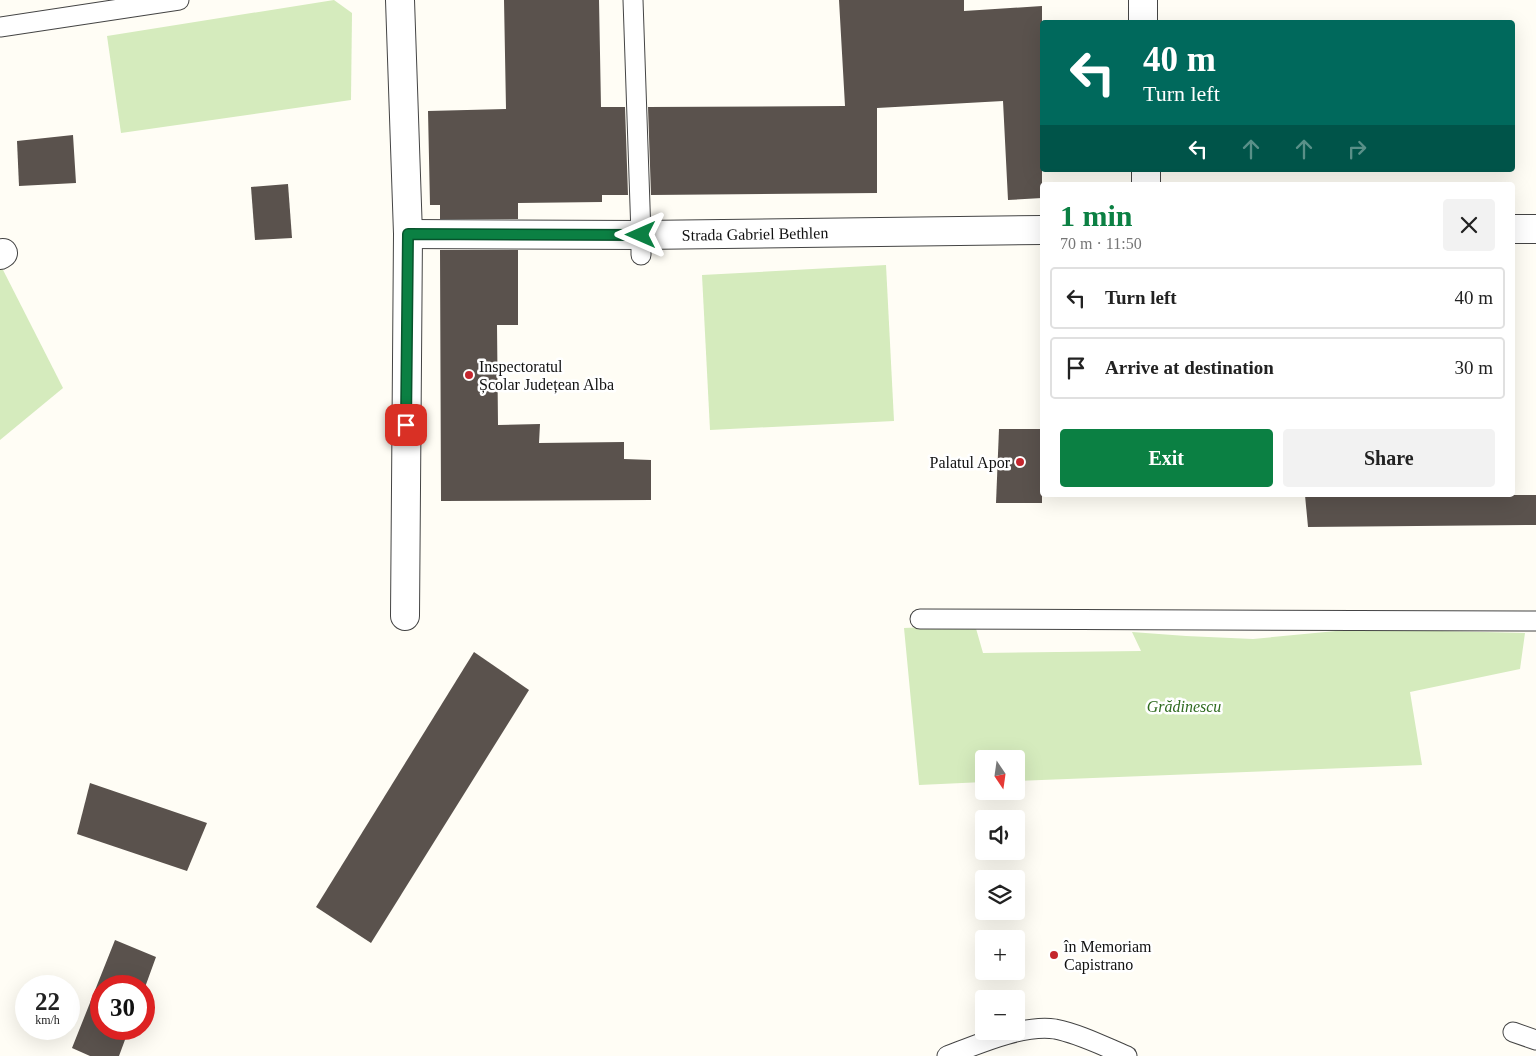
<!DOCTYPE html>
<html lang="en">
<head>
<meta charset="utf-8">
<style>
  body { margin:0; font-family:Georgia,serif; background:#f2f2f2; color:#222; height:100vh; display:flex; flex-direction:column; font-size:19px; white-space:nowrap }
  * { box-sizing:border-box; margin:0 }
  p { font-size:16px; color:#767676 }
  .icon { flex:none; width:28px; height:28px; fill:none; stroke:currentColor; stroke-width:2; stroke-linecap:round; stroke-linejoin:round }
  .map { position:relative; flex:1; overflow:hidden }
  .panel { position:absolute; left:1040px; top:182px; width:475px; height:315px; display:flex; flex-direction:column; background:#fff; border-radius:5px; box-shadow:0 5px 20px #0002 }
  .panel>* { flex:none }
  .top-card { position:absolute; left:1040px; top:20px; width:475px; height:152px; border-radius:5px; box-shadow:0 5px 20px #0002; background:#00695c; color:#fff; overflow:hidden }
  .needle { width:32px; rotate:167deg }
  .tools { position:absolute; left:975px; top:750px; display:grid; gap:10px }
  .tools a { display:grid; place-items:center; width:50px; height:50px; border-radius:5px; background:#fff; box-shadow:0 5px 20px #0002; font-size:25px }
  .speed { position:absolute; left:15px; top:975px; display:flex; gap:10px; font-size:25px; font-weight:700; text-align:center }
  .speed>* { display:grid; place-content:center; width:65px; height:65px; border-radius:50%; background:#fff; box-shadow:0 5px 20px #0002; line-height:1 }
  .speed small { font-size:12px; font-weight:400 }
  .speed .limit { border:8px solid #d22; background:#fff; color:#111 }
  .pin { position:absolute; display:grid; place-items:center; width:42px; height:42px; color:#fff; margin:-21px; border-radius:10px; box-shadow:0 2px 8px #0006 }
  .me { position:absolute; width:55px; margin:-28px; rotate:270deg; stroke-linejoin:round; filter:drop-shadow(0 0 4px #0008) }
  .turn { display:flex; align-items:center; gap:18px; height:105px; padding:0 20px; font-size:22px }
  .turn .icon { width:65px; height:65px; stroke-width:2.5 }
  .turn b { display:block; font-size:35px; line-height:42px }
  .lanes { display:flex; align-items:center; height:48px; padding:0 20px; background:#0003; justify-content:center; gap:25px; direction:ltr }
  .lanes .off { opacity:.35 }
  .round { display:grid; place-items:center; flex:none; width:52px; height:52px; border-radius:5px; background:#f2f2f2 }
  .headline { display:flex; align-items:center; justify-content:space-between; height:85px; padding:0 20px }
  h1 { font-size:30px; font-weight:700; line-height:38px; color:#0b8043 }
  .action { display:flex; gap:10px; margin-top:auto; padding:10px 20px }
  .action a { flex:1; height:58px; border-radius:5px; background:#0b8043; color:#fff; font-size:20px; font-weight:700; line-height:58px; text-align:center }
  .action a+a { background:#f2f2f2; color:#222 }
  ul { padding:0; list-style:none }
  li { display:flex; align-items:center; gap:15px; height:62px; margin:0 10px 8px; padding:0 10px; border:2px solid #e0e0e0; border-radius:5px }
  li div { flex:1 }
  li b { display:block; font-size:19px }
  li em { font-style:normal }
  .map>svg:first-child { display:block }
  .green { fill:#d5ebbd }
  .building { fill:#5a524d }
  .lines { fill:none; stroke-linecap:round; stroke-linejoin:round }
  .lane-casing { stroke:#444; stroke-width:21 }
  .street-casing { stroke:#444; stroke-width:30 }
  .lane { stroke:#fff; stroke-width:19 }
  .street { stroke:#fff; stroke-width:28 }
  .route-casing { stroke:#07532c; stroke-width:12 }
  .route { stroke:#0b8043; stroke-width:9 }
  .poi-dot { fill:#c4262e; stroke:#fff; stroke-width:2 }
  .labels { text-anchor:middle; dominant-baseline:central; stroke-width:5; stroke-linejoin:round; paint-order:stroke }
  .street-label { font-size:16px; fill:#111; stroke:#fff }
  .poi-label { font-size:16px; fill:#111; stroke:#fff; text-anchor:start }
  .park-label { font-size:16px; font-style:italic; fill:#2f6b1f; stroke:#fff }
</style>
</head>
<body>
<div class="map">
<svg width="1536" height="1056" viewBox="0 0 1536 1056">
  <rect width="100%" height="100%" fill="#fffdf5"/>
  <g class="green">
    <path d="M 334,0 L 352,13 L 351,100 L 121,133 L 107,36 Z"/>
    <path d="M 0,264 L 63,388 L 0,440 Z"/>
    <path d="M 886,265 L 894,421 L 710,430 L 702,275 Z"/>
    <path d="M 975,625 L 983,653 L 1141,651 L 1132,632 L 1186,636 L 1253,639 L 1357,629 L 1525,633 L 1520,669 L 1410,692 L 1422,765 L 1016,781 L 1016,759 L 984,759 L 984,782 L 919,785 L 904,628 Z"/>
  </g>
  <g class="building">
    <path d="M 504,0 L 599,0 L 601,107 L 625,107 L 628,195 L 602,195 L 602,202 L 518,203 L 518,219 L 440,219 L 440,205 L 430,205 L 428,111 L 506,109 Z"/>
    <path d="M 839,0 L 964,0 L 964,11 L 1042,6 L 1042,198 L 1008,200 L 1003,101 L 877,108 L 877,193 L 651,195 L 648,107 L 845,106 Z"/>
    <path d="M 73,135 L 76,183 L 19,186 L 17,141 Z"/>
    <path d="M 288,184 L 292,238 L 255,240 L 251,187 Z"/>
    <path d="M 440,250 L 518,250 L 518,325 L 497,325 L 498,425 L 540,424 L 539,443 L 624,442 L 624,459 L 651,460 L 651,500 L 441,501 Z"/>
    <path d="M 999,429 L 1042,429 L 1042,503 L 996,503 Z"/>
    <path d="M 1305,495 L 1536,495 L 1536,525 L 1308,527 Z"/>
    <path d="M 474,652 L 529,690 L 371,943 L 316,907 Z"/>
    <path d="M 90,783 L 207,823 L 187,871 L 77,834 Z"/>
    <path d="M 115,940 L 156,957 L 144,990 L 144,986 L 101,986 L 101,1029 L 129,1029 L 119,1056 L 90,1056 L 72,1048 Z"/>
  </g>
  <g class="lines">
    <defs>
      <g id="lane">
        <path d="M 633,0 L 641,235 L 641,255"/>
        <path d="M 0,27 L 179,0"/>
        <path d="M 920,619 L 1536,621"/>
        <path d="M 1513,1032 L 1536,1040"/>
        <path d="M 947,1056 C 976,1045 1023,1024 1055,1029 C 1080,1034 1103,1046 1127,1056"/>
      </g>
      <g id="street">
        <path d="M 400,0 L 408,234 L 405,616"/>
        <path d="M 1143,0 L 1143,22"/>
        <path d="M 1146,170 L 1146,185"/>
        <path d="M 1512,229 L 1536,229"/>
        <path d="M 408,234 L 641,235 L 1042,230"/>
        <path d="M 0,255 L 3,253"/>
      </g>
    </defs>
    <use href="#lane" class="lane-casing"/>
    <use href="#street" class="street-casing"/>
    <use href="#lane" class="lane"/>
    <use href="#street" class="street"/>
  </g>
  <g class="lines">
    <defs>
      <path id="route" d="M 406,425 L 408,234 L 641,235"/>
    </defs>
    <use href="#route" class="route-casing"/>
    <use href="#route" class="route"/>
  </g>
  <g class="poi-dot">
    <circle cx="469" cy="375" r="5"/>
    <circle cx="1020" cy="462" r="5"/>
    <circle cx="1054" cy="955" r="5"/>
  </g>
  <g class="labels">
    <g class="street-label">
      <text transform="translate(755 234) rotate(-1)">Strada Gabriel Bethlen</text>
    </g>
    <g class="poi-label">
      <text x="479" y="366">Inspectoratul<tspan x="479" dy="18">Școlar Județean Alba</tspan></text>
      <text x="1010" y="462" text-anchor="end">Palatul Apor</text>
      <text x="1064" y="946">în Memoriam<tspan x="1064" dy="18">Capistrano</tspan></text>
    </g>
    <g class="park-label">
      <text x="1184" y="706">Grădinescu</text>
    </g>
  </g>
</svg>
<div class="tools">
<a><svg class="needle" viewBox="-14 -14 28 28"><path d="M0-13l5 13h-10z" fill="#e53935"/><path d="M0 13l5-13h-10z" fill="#767676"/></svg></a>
<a><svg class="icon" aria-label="sound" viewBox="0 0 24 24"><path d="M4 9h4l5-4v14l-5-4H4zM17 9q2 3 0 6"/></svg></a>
<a><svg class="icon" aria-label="layers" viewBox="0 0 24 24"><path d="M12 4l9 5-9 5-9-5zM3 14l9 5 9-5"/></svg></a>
<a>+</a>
<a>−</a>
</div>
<div class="speed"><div>22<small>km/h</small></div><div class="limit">30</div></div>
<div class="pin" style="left:406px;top:425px;background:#d93025"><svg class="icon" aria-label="arrive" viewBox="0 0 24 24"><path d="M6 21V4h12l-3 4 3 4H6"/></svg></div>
<svg class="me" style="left:641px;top:235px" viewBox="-20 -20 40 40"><path d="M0-17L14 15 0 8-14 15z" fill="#0b8043" stroke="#fff" stroke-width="4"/></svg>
<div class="top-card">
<div class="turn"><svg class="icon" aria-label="left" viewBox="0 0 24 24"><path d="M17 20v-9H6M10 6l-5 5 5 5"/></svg><div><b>40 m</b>Turn left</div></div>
<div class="lanes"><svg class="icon" aria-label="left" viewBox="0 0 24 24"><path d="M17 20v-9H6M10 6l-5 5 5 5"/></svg><svg class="icon off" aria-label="ahead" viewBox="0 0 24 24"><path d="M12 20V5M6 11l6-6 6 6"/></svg><svg class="icon off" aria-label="ahead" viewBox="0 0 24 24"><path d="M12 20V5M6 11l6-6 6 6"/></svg><svg class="icon off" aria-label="right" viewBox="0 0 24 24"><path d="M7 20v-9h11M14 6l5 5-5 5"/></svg></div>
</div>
<section class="panel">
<div class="headline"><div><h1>1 min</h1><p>70 m · 11:50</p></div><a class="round"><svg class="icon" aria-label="close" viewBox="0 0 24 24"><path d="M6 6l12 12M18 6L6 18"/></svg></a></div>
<ul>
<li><svg class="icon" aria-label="left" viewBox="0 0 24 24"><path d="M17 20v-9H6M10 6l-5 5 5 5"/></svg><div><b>Turn left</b></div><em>40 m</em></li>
<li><svg class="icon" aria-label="arrive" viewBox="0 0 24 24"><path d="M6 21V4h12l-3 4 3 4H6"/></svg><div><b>Arrive at destination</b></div><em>30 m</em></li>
</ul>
<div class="action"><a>Exit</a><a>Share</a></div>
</section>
</div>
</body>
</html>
